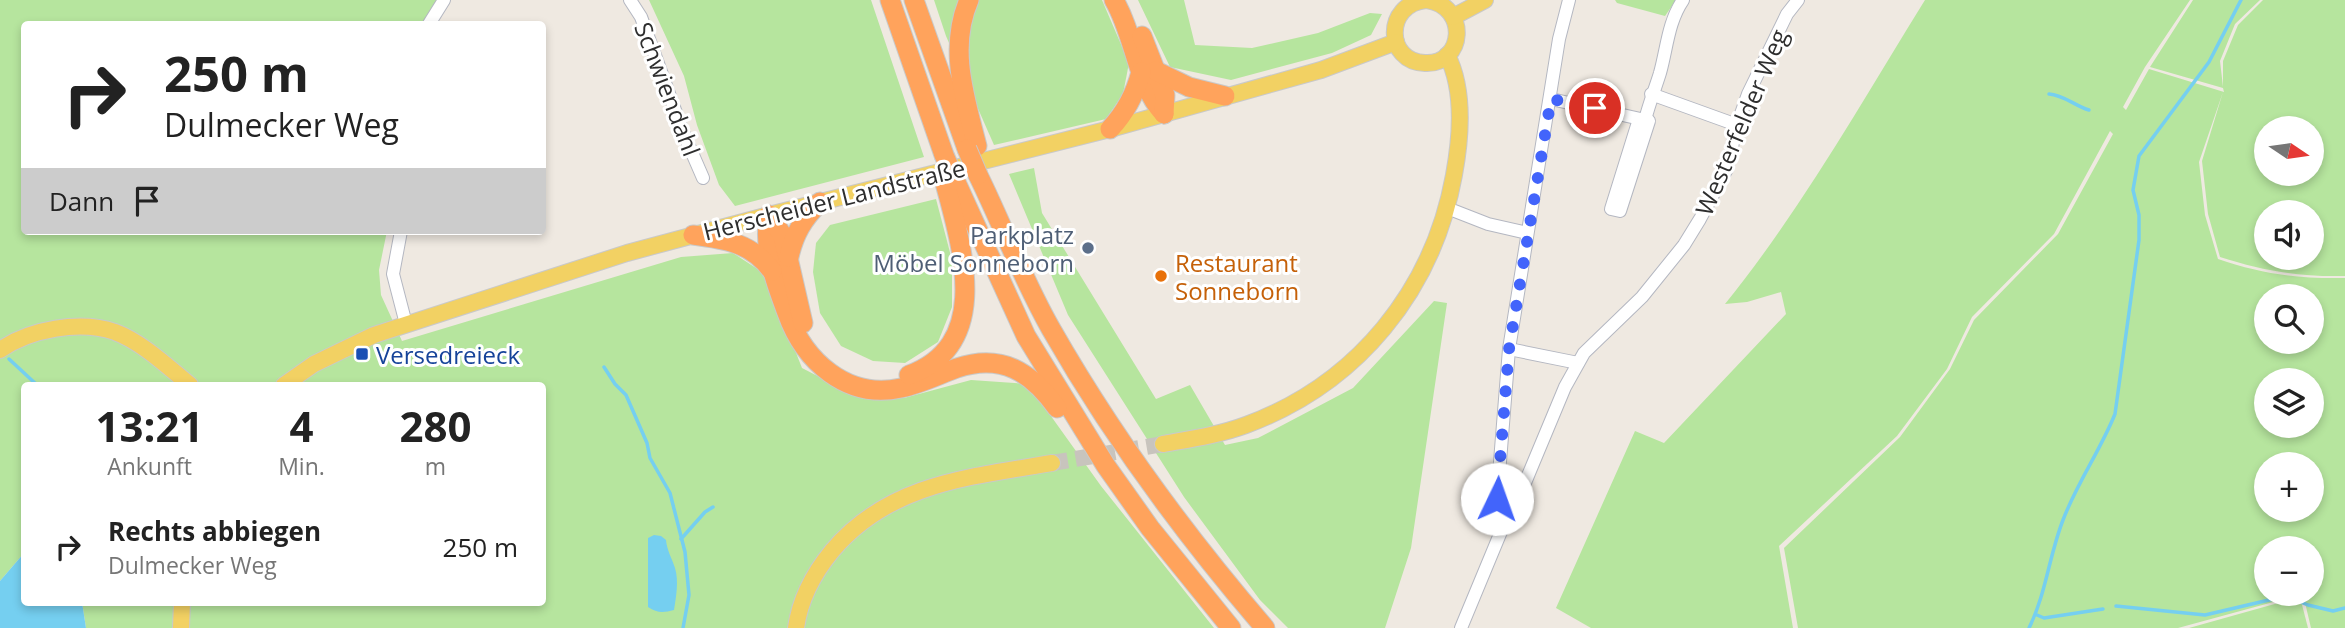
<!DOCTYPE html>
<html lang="de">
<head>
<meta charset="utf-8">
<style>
  body { margin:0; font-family:"Open Sans",sans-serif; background:#f2f2f2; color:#222; height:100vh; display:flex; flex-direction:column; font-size:26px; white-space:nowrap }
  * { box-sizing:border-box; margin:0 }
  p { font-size:23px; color:#767676 }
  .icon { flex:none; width:38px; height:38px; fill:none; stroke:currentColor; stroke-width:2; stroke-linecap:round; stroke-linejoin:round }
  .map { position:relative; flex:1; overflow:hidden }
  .drawer { position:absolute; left:21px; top:382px; width:525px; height:224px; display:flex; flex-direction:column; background:#fff; border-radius:7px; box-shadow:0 4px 10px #0003 }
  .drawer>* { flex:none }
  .guide { position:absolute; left:21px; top:21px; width:525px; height:214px; border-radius:7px; box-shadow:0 4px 10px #0003; background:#fff; color:#222; overflow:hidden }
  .needle { width:46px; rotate:103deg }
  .tools { position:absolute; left:2254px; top:116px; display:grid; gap:14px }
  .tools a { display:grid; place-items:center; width:70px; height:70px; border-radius:50%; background:#fff; box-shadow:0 4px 10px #0003; font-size:35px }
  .pin { position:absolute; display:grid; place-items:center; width:60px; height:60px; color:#fff; margin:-30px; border:4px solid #fff; border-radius:50%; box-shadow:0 2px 7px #0007 }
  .me { position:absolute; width:77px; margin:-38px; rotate:3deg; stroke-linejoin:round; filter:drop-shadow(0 0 5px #0008) }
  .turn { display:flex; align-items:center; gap:24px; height:147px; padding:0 28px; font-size:32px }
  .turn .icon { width:91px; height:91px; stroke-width:2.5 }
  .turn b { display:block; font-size:49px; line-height:60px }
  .then { display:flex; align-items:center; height:66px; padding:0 28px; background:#0003; gap:14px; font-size:26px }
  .eta { display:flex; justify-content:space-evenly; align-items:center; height:119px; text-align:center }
  .eta b { font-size:42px; font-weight:700; line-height:49px }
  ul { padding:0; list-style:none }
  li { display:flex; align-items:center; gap:21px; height:91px; padding:0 28px }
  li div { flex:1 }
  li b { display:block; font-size:26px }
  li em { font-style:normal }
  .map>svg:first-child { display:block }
  .green { fill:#b6e59e; fill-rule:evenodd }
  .water { fill:#75cff0 }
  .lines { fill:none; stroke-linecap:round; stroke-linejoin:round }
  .stream { stroke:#75cff0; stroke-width:3.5 }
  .major-tunnel { stroke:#c8c4bd; stroke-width:16; stroke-dasharray:16 8; stroke-linecap:butt }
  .minor-casing { stroke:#b4b7c1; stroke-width:14 }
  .major-casing { stroke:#c9c9c9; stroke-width:18 }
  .highway-casing { stroke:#c9c9c9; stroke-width:21 }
  .minor { stroke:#fff; stroke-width:12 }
  .major { stroke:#f2d163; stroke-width:16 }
  .highway { stroke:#ffa35c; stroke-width:19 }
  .highway-bridge-casing { stroke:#c9c9c9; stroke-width:21; stroke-linecap:butt }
  .highway-bridge { stroke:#ffa35c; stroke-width:19 }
  .route { stroke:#4264fb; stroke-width:12; stroke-dasharray:0 21.6 }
  .service-dot { fill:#5c6f8a; stroke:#fff; stroke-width:2.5 }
  .food-dot { fill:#e8710a; stroke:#fff; stroke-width:2.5 }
  .transit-dot { fill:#1a4fb4; stroke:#fff; stroke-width:2.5 }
  .labels { text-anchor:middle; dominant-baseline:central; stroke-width:6; stroke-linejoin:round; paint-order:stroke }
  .street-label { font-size:24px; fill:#2e2e2e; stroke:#fff }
  .service-label { font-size:24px; fill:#4e5e75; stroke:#fff; text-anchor:end }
  .food-label { font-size:24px; fill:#c56008; stroke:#fff; text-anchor:start }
  .transit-label { font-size:24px; fill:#164399; stroke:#fff; text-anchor:start }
</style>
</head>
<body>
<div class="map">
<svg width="2345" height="628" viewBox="0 0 2345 628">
  <rect width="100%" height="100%" fill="#efe9e1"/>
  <g class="green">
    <path d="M 0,0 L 439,0 L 425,24 L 24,24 L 24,231 L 387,231 L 379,270 L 381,295 L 402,341 L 681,257 L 733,253 L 765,274 L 802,368 L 858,397 L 904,398 L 971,380 L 1028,384 L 1101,486 L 1214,628 L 86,628 L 82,602 L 542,602 L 542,385 L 24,385 L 24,553 L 0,581 Z"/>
    <path d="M 649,0 L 871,0 L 924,157 L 735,206 L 719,185 L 697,125 L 684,76 Z"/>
    <path d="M 934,0 L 1102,0 L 1129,63 L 1123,94 L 1106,119 L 994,145 L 946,36 Z"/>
    <path d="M 1138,0 L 1184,0 L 1195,45 L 1252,48 L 1318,33 L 1370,13 L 1382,14 L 1371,35 L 1332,53 L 1231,80 L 1170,67 Z"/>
    <path d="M 1615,0 L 1676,0 L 1665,16 L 1617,3 Z"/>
    <path d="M 1925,0 L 2190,0 L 2145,67 L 2123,107 L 2126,110 L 2149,69 L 2224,92 L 2223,88 L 2150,67 L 2193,0 L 2260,0 L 2235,24 L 2220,61 L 2223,87 L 2223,61 L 2238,25 L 2263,0 L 2345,0 L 2345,276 C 2299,277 2264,271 2220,257 L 2208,214 L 2202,161 L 2223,92 L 2199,162 L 2205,215 L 2218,259 C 2262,274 2299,279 2345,278 L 2345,628 L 2311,628 L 2303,594 L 2178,628 L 1798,628 L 1784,548 L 1900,437 L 1950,369 L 1974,320 L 2058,234 L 2113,134 L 2110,131 L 2054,234 L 1972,317 L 1947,369 L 1897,436 L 1779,546 L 1793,628 L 1591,628 L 1556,608 L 1635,431 L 1664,443 L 1786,314 L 1781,292 L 1747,302 L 1725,304 C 1801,210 1861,103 1925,0 ZM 2266,128 L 2312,128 L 2312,173 L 2266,173 ZM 2266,212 L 2312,212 L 2312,257 L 2266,257 ZM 2266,296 L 2312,296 L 2312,341 L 2266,341 ZM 2266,380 L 2312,380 L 2312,425 L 2266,425 ZM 2266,464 L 2312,464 L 2312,509 L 2266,509 ZM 2266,548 L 2312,548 L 2312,593 L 2266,593 Z"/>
    <path d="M 1034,168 L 1042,213 L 1156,399 L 1190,385 L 1225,445 L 1258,438 L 1353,388 L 1434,301 L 1447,303 L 1411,548 L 1385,628 L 1288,628 L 1260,600 L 1184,497 L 1068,315 L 1009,174 Z"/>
    <path d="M 936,199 L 952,260 L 952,307 L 938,342 L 905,363 L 873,361 L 841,346 L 820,313 L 813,272 L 816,243 L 830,225 Z"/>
    <path d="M 2300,597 L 2308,628 L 2189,628 Z"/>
  </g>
  <g class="water">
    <path d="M 654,535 L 661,536 L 666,540 C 667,551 672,558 675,568 C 679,581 676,597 674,610 C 663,613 657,613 648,607 L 648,538 Z"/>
    <path d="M 24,553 L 24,602 L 82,602 L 86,628 L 0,628 L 0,581 Z"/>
  </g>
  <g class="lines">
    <g class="stream">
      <path d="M 2049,94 C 2064,95 2075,106 2089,110"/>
      <path d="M 9,359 L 37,385"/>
      <path d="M 604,367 L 615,384 L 626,395 L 647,443 L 650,458 L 670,493 L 685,552 L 689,595 L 683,628"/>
      <path d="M 681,539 L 705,512 L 713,507"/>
      <path d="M 2116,606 L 2205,615 L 2286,596 L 2308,605 L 2333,611 L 2345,608"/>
      <path d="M 2037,615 L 2044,618 L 2103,609"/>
      <path d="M 2029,628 C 2046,594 2049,556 2063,520 C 2077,483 2100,451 2115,414 L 2139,240 L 2139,215 L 2133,190 L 2139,156 L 2209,62 L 2241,0"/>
    </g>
    <path class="major-tunnel" d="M 1052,463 L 1163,444"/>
    <defs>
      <g id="minor">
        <path d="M 630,0 L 641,17 L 683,132 L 703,178"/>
        <path d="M 429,24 L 444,0"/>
        <path d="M 1651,94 L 1737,125"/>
        <path d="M 1551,99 L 1645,120 C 1649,104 1655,89 1660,73 C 1667,48 1668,22 1683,0"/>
        <path d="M 1639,119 L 1611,209 L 1620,211 L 1649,121 L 1645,120"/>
        <path d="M 1447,208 L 1488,224 L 1527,233"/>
        <path d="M 401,231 L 393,274 L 406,324"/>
        <path d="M 1509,349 L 1578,363"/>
        <path d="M 1505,522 L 1497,499 L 1509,349 L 1559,39 L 1569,0"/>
        <path d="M 1461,628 L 1505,522 L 1512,514 L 1565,387 L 1584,353 L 1642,297 L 1684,245 L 1700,219 L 1727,169 L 1737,125 L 1748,94 L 1787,14 L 1798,0"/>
      </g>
      <g id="major">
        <path d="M 1426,0 C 1384,4 1385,62 1425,63 C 1465,65 1469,6 1427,0"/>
        <path d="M 1453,17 L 1485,0"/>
        <path d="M 0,350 C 30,329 80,320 115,332 C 142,342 168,367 190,385"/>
        <path d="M 284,385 L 314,364 L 374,335 L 627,253 L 769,215 L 1110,129 L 1321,70 L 1396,42"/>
        <path d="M 1163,444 C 1191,439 1219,435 1246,425 C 1357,384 1433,291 1454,175 C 1461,137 1465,90 1447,55"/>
        <path d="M 181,628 L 182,602"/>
        <path d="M 796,628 C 800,599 814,573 832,551 C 889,483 970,477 1052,463"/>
      </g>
      <g id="highway">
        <path d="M 890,0 L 944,155"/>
        <path d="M 914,0 L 967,149"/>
        <path d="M 969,0 C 948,48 965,98 977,146"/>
        <path d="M 1114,0 C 1135,36 1136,83 1164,114"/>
        <path d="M 1142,36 L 1165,95 L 1164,114"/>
        <path d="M 1156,71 L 1189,87 L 1225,96"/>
        <path d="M 1110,129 C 1126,112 1135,95 1141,72"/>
        <path d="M 978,175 C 1003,226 1023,280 1051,329 C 1112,436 1185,535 1265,628"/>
        <path d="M 955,180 L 1026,336 L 1106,466 L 1150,528 L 1231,628"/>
        <path d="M 769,215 C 763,250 775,281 787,313 C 804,361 847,400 901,388 C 920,384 938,375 957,368 C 1002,353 1031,372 1057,408"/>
        <path d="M 769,215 L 783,236 L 803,323"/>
        <path d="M 693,235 C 725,239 752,243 772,271"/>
        <path d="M 789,257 C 794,234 803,219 820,202"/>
        <path d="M 909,375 C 993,344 962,248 945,183"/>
      </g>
    </defs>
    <use href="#minor" class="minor-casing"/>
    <use href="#major" class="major-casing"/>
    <use href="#highway" class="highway-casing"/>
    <use href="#minor" class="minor"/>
    <use href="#major" class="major"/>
    <use href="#highway" class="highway"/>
    <defs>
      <g id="highway-bridge">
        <path d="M 967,149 L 978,175"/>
        <path d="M 944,155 L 955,180"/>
      </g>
    </defs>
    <use href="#highway-bridge" class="highway-bridge-casing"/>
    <use href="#highway-bridge" class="highway-bridge"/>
  </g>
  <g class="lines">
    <path class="route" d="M 1497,499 L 1509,349 L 1551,99 L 1595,108"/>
  </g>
  <circle class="service-dot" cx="1088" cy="248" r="7"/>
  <circle class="food-dot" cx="1161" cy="276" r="7"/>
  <rect class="transit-dot" x="355" y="347" width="14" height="14" rx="3.5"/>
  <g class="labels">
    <g class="street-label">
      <text transform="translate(668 89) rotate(69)">Schwiendahl</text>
      <text transform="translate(1741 122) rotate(-67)">Westerfelder Weg</text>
      <text transform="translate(834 199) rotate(-14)">Herscheider Landstraße</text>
    </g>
    <g class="service-label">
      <text x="1074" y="234">Parkplatz<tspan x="1074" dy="28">Möbel Sonneborn</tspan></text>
    </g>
    <g class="food-label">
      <text x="1175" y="262">Restaurant<tspan x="1175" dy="28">Sonneborn</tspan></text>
    </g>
    <g class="transit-label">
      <text x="376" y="354">Versedreieck</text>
    </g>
  </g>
</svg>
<div class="tools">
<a><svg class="needle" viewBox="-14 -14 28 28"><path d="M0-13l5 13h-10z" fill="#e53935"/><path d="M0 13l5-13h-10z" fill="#767676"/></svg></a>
<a><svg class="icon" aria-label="sound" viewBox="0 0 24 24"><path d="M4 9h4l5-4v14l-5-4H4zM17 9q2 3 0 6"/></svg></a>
<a><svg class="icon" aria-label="search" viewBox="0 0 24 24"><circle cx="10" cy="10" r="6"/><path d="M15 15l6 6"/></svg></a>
<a><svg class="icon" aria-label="layers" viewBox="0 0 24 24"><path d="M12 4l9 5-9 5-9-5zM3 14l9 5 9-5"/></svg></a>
<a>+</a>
<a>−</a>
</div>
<div class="pin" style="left:1595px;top:108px;background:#d93025"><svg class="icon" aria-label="arrive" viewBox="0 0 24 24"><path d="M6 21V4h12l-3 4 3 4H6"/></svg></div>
<svg class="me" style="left:1497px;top:499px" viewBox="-20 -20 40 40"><circle r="19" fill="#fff"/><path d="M0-13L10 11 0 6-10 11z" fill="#4264fb"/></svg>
<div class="guide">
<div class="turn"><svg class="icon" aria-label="right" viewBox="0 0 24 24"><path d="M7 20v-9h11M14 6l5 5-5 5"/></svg><div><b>250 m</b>Dulmecker Weg</div></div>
<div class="then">Dann<svg class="icon" aria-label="arrive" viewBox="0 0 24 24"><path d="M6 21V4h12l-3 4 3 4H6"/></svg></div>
</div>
<section class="drawer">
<div class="eta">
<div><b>13:21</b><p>Ankunft</p></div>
<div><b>4</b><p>Min.</p></div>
<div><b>280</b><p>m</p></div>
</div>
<ul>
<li><svg class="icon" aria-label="right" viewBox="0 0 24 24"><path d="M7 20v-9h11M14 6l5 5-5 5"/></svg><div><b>Rechts abbiegen</b><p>Dulmecker Weg</p></div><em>250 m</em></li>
</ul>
</section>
</div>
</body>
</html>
